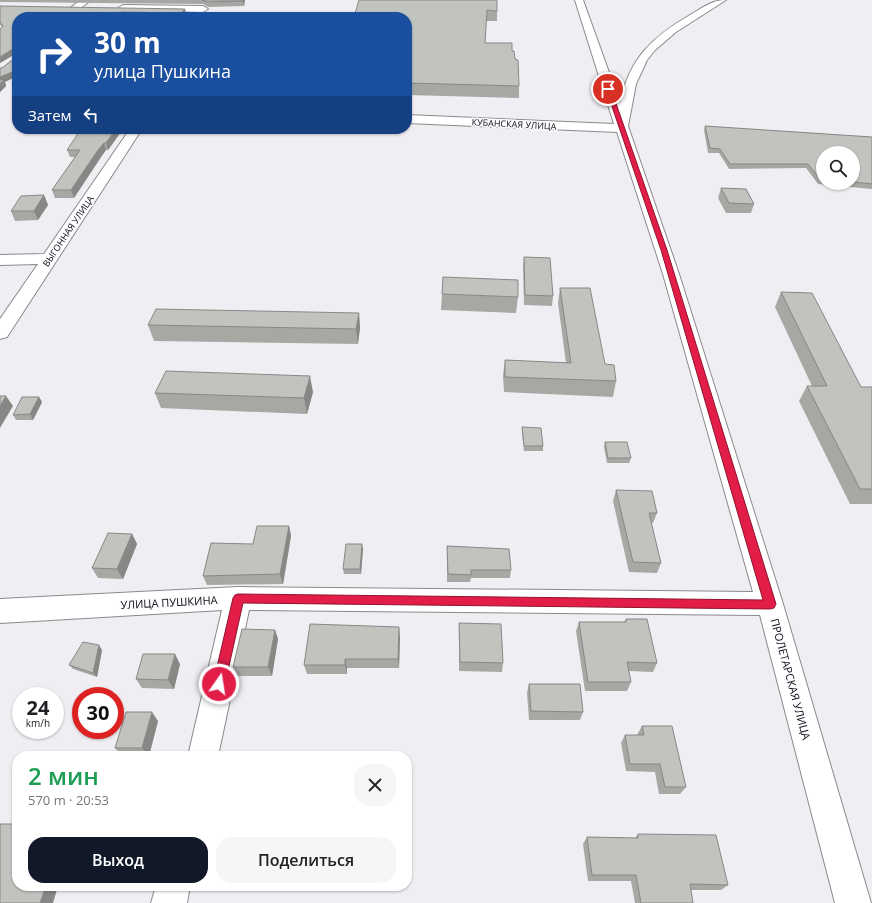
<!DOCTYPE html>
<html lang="ru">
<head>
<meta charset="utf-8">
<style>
  body { margin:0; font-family:"Open Sans",sans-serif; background:#f6f6f6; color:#202124; height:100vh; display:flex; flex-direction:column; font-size:15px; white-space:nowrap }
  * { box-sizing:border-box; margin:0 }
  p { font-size:13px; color:#757577 }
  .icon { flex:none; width:22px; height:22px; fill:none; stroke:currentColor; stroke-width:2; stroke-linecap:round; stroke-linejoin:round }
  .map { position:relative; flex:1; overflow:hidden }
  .side { position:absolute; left:12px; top:751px; width:400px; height:140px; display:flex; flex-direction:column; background:#fff; border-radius:16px; box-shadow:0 1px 3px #0004 }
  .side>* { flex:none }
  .hud { position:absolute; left:12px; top:12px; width:400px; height:122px; border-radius:16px; box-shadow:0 1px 3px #0004; background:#1a4fa0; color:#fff; overflow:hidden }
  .buttons { position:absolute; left:816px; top:146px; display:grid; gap:8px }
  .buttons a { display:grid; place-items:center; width:44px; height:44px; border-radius:50%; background:#fff; box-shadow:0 1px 3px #0004; font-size:20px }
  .speed { position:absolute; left:12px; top:687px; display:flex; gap:8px; font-size:20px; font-weight:700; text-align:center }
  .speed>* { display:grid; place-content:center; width:52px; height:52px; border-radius:50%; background:#fff; box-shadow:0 1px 3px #0004; line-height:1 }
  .speed small { font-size:10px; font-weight:400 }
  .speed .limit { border:6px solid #d22; background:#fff; color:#111 }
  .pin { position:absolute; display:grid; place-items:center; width:34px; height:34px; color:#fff; margin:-17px; border:2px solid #fff; border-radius:50%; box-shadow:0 1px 4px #0007 }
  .me { position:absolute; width:44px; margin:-22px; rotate:13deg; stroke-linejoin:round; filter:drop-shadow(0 0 3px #0008) }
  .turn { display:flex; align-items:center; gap:14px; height:84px; padding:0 16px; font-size:18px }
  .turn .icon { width:52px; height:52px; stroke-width:2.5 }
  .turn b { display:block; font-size:28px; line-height:34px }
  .then { display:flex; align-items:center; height:38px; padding:0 16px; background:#0003; gap:8px; font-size:15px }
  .round { display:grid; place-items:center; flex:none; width:42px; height:42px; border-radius:16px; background:#f6f6f6 }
  .headline { display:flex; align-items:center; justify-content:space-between; height:68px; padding:0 16px }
  h1 { font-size:24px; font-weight:600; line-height:30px; color:#1e9e55 }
  .action { display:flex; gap:8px; margin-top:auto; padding:8px 16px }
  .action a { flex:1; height:46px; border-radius:16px; background:#111827; color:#fff; font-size:16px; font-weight:600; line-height:46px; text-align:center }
  .action a+a { background:#f6f6f6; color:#202124 }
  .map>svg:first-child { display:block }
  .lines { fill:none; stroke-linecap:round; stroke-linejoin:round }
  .minor-casing { stroke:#8b898d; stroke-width:2 }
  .minor { fill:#fff; fill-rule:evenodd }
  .wall { fill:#a6a8a4; fill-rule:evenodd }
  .shaded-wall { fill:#878886 }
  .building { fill:#c1c3bf; stroke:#878886 }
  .route { fill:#e11d48; stroke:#92132f }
  .labels { text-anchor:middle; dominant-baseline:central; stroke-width:3; stroke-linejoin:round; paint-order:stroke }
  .far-street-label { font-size:9px; fill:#0e0d0f; stroke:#fdfbff }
  .street-label { font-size:11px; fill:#0e0d0f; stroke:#fdfbff }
</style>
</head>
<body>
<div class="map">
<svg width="872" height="903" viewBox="0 0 872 903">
  <rect width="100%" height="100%" fill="#f0eef2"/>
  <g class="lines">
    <defs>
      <g id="minor">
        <path d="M 81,0 L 91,0 L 69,17 L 58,17 Z"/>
        <path d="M 575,0 L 583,0 L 620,103 C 629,59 652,37 690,15 C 702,8 712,0 726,0 L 676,32 L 655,50 L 647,60 L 636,84 L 628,126 L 679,274 L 783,604 L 871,903 L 835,903 L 760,615 L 249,610 L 218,756 L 188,756 L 222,610 L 0,623 L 0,599 L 238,587 L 753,592 L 663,274 L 617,132 L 407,123 L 407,115 L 614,124 Z"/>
        <path d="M 123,5 L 203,6 L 208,9 L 203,12 L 120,10 L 118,8 Z"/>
        <path d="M 130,129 L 142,129 L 7,337 L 0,339 L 0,319 L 38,264 L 0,265 L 0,255 L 44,254 Z"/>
        <path d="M 156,886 L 190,886 L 187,903 L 151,903 Z"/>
      </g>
    </defs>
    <use href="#minor" class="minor-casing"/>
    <use href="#minor" class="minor"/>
  </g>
  <g class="wall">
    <path d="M 0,0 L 245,0 L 244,6 L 208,7 L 203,4 L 0,2 Z"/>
    <path d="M 359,0 L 497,11 L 497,21 L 486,21 L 485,43 L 512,51 L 519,86 L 519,98 L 407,95 L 407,17 Z"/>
    <path d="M 0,6 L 186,13 L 183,17 L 17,17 L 17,76 L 5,82 L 6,86 L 0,92 L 2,68 L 16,57 L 16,53 L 0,63 L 2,27 L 0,25 Z"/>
    <path d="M 705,126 L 872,137 L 872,189 L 818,184 L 806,168 L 729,169 L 719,153 L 708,153 L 704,130 ZM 823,153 L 853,153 L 853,183 L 823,183 Z"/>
    <path d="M 123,129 L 108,150 L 106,150 L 101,157 L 74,198 L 55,198 L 52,190 L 75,157 L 70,157 L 67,150 Z"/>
    <rect x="270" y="129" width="56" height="1"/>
    <path d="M 721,188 L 754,204 L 751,213 L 726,213 L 718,198 Z"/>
    <path d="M 44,195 L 48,205 L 38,220 L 15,221 L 11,211 Z"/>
    <path d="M 524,257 L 553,296 L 552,306 L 524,305 L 523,267 Z"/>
    <path d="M 560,288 L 605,364 L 616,381 L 613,397 L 504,392 L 503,376 L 505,360 L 566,363 L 558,303 Z"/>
    <path d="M 781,292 L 861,387 L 872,387 L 872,504 L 850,504 L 799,401 L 807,386 L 812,386 L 775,307 Z"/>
    <path d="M 442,294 L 518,297 L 516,313 L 441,310 Z"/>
    <path d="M 359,313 L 360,328 L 358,344 L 154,341 L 148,325 Z"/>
    <path d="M 313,392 L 307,414 L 161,408 L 155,393 Z"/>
    <path d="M 39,397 L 42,402 L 33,420 L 16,420 L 13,415 Z"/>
    <path d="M 522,427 L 543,446 L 543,451 L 524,451 L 522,433 Z"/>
    <path d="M 605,442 L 631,458 L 629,463 L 607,463 L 604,447 Z"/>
    <path d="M 616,490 L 657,513 L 653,523 L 651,523 L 661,563 L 657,573 L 629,572 L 613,501 Z"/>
    <path d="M 289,526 L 291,536 L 283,584 L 207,585 L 203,576 L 253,544 Z"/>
    <path d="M 132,534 L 137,544 L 123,579 L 98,578 L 92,568 Z"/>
    <path d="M 447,546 L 511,570 L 510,578 L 471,578 L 470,582 L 447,582 Z"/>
    <path d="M 363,549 L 361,574 L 344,574 L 343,569 Z"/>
    <path d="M 626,619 L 657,663 L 653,672 L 629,671 L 631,682 L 627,691 L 585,691 L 576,631 L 579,622 L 624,622 Z"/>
    <path d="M 459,623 L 503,663 L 502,672 L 459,671 Z"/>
    <path d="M 275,630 L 278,639 L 272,676 L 238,676 L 233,667 Z"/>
    <path d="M 400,637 L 399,668 L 347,668 L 347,674 L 307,674 L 304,665 Z"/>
    <path d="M 102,650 L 97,677 L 73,669 L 69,665 Z"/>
    <path d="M 180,664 L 174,689 L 142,688 L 136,679 Z"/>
    <path d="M 529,684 L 583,712 L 580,720 L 529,720 L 527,693 Z"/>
    <path d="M 158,721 L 149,756 L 122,756 L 115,748 Z"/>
    <path d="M 642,726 L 686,787 L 680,794 L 659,794 L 655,772 L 626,771 L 621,743 L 625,735 L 637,735 Z"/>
    <path d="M 638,834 L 728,885 L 721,890 L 691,890 L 693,903 L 635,903 L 631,881 L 588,881 L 583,844 L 587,837 L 635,838 Z"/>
  </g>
  <g class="shaded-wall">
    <path d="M 243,0 L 245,0 L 244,6 L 243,1 Z"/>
    <path d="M 185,9 L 186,13 L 182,17 L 181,13 Z"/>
    <path d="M 121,12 L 122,17 L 116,17 Z"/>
    <path d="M 16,47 L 17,53 L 0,63 L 0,57 Z"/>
    <path d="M 17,70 L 17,76 L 5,82 L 6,86 L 0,92 L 0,77 Z"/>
    <path d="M 116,129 L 123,129 L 108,150 L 106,143 Z"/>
    <path d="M 104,143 L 106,150 L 101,157 L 74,198 L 71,190 L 98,150 Z"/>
    <path d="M 44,195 L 48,205 L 38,220 L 34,211 Z"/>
    <path d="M 359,313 L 360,328 L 358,344 L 356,329 Z"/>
    <path d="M 310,376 L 313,392 L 307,414 L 304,398 Z"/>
    <path d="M 6,396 L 13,406 L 0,428 L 0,406 Z"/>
    <path d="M 39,397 L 42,402 L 33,420 L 30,414 Z"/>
    <path d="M 289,526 L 291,536 L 283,584 L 280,574 Z"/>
    <path d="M 132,534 L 137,544 L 123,579 L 117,569 Z"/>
    <path d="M 362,544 L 363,549 L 361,574 L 360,569 Z"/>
    <path d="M 399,627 L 400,637 L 399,668 L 398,659 Z"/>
    <path d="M 275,630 L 278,639 L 272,676 L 268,667 Z"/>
    <path d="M 99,645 L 102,650 L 97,677 L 93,673 Z"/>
    <path d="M 175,654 L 180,664 L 174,689 L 168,680 Z"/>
    <path d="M 345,659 L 347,668 L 347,674 L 345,665 Z"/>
    <path d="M 152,712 L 158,721 L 149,756 L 142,748 Z"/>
    <path d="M 46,886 L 58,886 L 53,903 L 40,903 Z"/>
  </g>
  <g class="building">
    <path d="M 202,0 L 243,0 L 243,1 L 207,2 Z"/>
    <path d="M 359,0 L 497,0 L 497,11 L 487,10 L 485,43 L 512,43 L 512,51 L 514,51 L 515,59 L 518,60 L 519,86 L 407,83 L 407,17 L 354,17 Z"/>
    <path d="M 0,6 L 185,9 L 181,13 L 121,12 L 116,17 L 17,17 L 17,70 L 0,77 L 0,68 L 2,68 L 16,57 L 16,47 L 0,57 L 0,29 L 3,26 L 0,22 Z"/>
    <path d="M 0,80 L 4,80 L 0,84 Z"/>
    <path d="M 705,126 L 872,137 L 872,184 L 853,182 L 853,153 L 823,153 L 823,180 L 820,179 L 808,164 L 730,164 L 720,149 L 710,148 Z"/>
    <path d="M 81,129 L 116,129 L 106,143 L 104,143 L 98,150 L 71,190 L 52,190 L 80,150 L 67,150 Z"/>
    <path d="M 721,188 L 746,189 L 754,204 L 729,203 Z"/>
    <path d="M 44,195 L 34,211 L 11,211 L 21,196 Z"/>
    <path d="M 524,257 L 550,258 L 553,296 L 525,295 Z"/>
    <path d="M 443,277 L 518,280 L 518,297 L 442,294 Z"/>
    <path d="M 560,288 L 590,288 L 605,364 L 614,365 L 616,381 L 505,377 L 505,360 L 571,363 Z"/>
    <path d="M 781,292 L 812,293 L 861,387 L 872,387 L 872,489 L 860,489 L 807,386 L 827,386 Z"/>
    <path d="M 156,309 L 359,313 L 356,329 L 148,325 Z"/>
    <path d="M 166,371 L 310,376 L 304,398 L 155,393 Z"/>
    <path d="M 0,396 L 6,396 L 0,406 Z"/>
    <path d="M 22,397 L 39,397 L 30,414 L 13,415 Z"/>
    <path d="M 522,427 L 541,428 L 543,446 L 524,446 Z"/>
    <path d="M 605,442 L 627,442 L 631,458 L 608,458 Z"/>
    <path d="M 616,490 L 652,491 L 657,513 L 649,513 L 661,563 L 633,562 Z"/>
    <path d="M 257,526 L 289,526 L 280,574 L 203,576 L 211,543 L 253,544 Z"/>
    <path d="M 108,533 L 132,534 L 117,569 L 92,568 Z"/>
    <path d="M 346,544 L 362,544 L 360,569 L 343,569 Z"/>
    <path d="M 447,546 L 509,549 L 511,570 L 471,570 L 471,575 L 448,574 Z"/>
    <path d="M 626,619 L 647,619 L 657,663 L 627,662 L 631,682 L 588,682 L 579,622 L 626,622 Z"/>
    <path d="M 459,623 L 501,624 L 503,663 L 460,662 Z"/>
    <path d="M 310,624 L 399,627 L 398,659 L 345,659 L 345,665 L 304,665 Z"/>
    <path d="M 242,629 L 275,630 L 268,667 L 233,667 Z"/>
    <path d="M 83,642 L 99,645 L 93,673 L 69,665 Z"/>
    <path d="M 143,654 L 175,654 L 168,680 L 136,679 Z"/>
    <path d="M 529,684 L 580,684 L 583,712 L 531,711 Z"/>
    <path d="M 126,712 L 152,712 L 142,748 L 115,748 Z"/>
    <path d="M 642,726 L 672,726 L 686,787 L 665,787 L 660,764 L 630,764 L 625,735 L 644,735 Z"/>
    <path d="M 0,824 L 17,824 L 17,886 L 46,886 L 40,903 L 0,903 Z"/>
    <path d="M 638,834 L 716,835 L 728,885 L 690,884 L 693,903 L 641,903 L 636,875 L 592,875 L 587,837 L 638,838 Z"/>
  </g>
  <path class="route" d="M 608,88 L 611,89 L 667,250 L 776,604 L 774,608 L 770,609 L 243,603 L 225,684 L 223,688 L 219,690 L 215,688 L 213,684 L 233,598 L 235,595 L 238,594 L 763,600 L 661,250 L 606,89 Z"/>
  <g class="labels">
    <g class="far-street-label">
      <text transform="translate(514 124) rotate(3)">КУБАНСКАЯ УЛИЦА</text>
      <text transform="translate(68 231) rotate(-56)">ВЫГОННАЯ УЛИЦА</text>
    </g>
    <g class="street-label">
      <text transform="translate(169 602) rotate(-3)">УЛИЦА ПУШКИНА</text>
      <text transform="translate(791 679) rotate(75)">ПРОЛЕТАРСКАЯ УЛИЦА</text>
    </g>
  </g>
</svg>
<div class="buttons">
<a><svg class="icon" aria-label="search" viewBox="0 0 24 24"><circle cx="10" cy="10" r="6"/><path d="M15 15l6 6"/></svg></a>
</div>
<div class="speed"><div>24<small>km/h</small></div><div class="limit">30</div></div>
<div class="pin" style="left:608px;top:89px;background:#d93025"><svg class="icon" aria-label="arrive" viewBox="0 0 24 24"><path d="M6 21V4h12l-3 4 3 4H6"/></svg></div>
<svg class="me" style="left:219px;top:684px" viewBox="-20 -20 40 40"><circle r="17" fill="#e11d48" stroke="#fff" stroke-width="3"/><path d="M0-11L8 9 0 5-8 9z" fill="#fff"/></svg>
<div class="hud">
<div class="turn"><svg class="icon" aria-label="right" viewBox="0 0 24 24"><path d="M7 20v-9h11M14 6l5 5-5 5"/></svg><div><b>30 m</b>улица Пушкина</div></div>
<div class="then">Затем<svg class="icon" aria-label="left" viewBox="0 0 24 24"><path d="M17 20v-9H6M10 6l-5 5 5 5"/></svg></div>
</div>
<section class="side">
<div class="headline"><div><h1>2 мин</h1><p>570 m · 20:53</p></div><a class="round"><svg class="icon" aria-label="close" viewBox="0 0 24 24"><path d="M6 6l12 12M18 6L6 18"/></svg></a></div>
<div class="action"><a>Выход</a><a>Поделиться</a></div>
</section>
</div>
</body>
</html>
